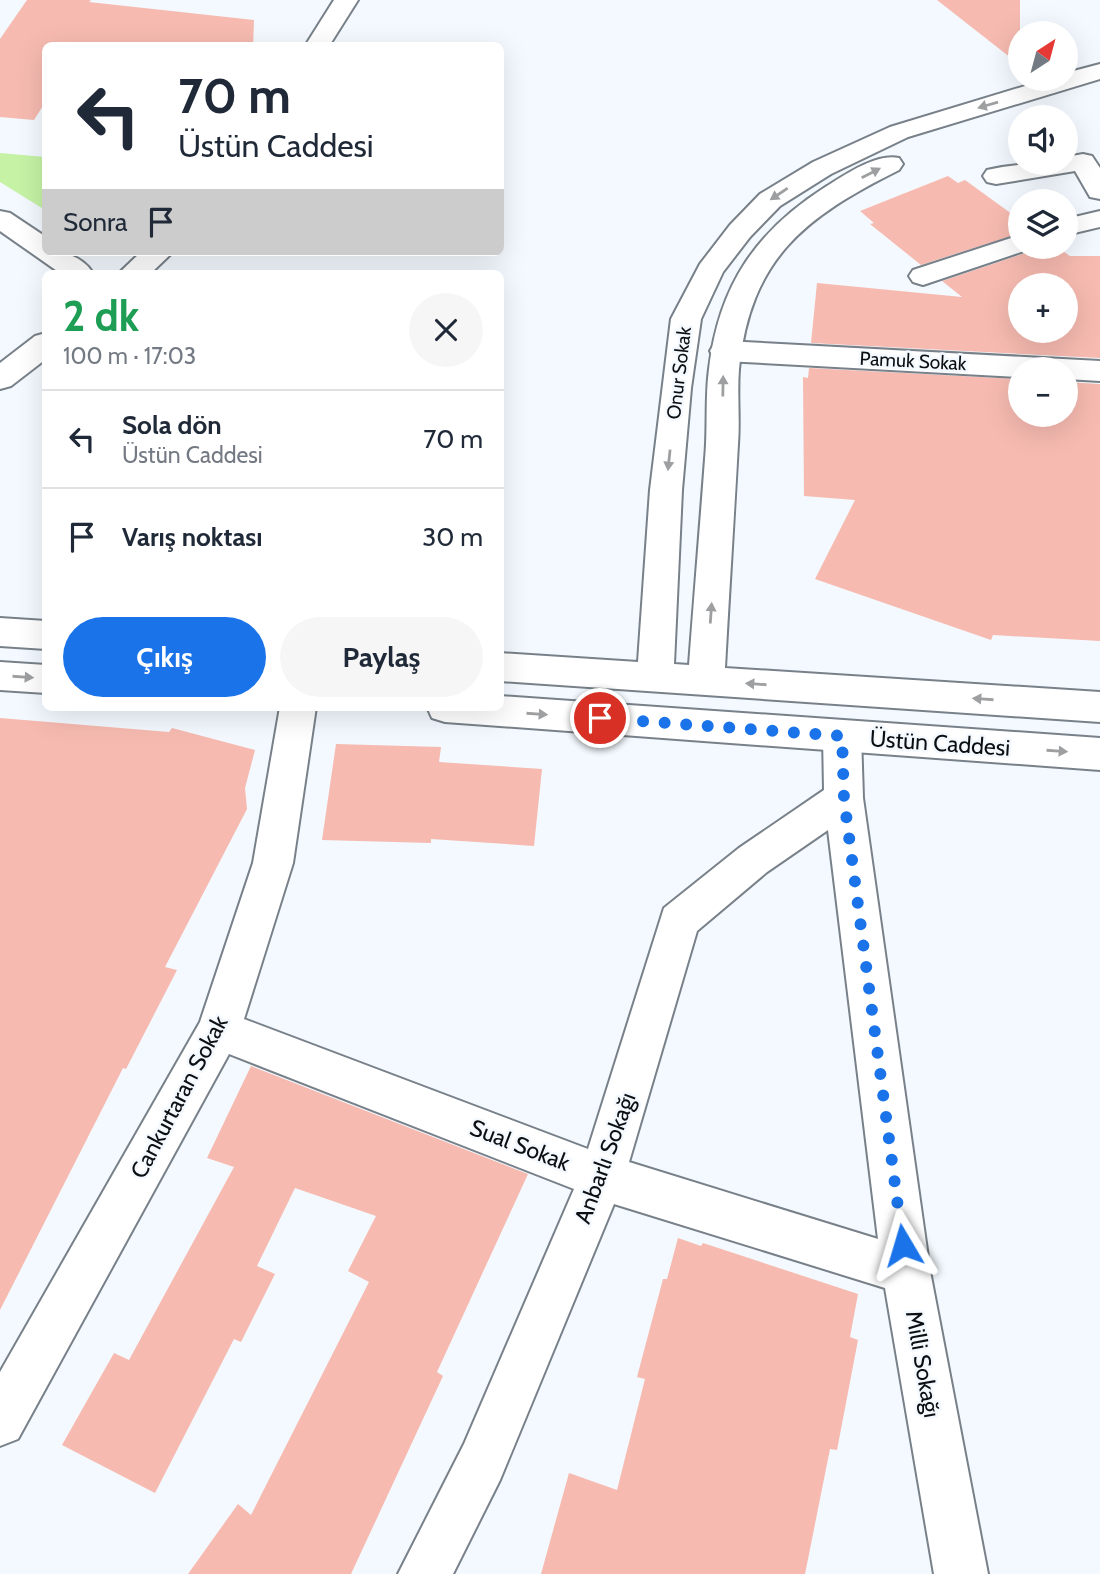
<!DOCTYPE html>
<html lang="tr">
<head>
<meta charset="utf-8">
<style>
  body { margin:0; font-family:Cabin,sans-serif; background:#f6f6f7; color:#1f2937; height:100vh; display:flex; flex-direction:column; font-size:26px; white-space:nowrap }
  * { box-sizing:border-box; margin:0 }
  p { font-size:23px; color:#747a83 }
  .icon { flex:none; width:38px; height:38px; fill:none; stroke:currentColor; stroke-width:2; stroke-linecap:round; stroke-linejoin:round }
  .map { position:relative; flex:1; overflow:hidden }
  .drawer { position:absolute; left:42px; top:270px; width:462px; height:441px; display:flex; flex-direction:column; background:#fff; border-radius:10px; box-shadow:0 7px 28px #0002 }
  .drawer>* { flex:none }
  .hud { position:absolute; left:42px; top:42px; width:462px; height:214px; border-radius:10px; box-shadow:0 7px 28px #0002; background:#fff; color:#1f2937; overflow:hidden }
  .needle { width:46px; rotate:36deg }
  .fabs { position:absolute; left:1008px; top:21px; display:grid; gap:14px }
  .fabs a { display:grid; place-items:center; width:70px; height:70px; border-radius:50%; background:#fff; box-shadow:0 7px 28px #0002; font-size:35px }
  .pin { position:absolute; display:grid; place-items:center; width:60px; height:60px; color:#fff; margin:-30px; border:4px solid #fff; border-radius:50%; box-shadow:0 2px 7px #0007 }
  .me { position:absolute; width:77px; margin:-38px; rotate:353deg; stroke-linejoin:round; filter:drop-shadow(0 0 5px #0008) }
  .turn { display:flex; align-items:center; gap:24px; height:147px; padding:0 21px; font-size:32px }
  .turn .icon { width:91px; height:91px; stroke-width:2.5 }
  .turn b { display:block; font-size:49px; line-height:60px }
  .then { display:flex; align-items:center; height:66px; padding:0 21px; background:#0003; gap:14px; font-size:26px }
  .round { display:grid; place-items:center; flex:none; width:74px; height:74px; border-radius:37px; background:#f6f6f7 }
  .head { display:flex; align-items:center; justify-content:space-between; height:119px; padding:0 21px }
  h1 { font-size:42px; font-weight:700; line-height:52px; color:#1e9e55 }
  .cta { display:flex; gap:14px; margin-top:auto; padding:14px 21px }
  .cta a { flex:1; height:80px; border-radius:42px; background:#1a73e8; color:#fff; font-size:28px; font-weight:700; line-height:80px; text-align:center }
  .cta a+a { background:#f6f6f7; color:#1f2937 }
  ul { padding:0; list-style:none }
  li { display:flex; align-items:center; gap:21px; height:98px; padding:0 21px; border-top:2px solid #e0e1e3 }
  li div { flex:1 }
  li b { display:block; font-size:26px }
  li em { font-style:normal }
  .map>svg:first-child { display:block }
  .green { fill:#c5f2a5 }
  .building { fill:#f6bab0; fill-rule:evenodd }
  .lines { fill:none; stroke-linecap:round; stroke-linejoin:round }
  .street-casing { stroke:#788189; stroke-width:4 }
  .secondary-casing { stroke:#788189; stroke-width:4 }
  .street { fill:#fff; fill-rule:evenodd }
  .secondary { fill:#fff; fill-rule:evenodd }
  .oneway { fill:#9e9fa0 }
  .route { stroke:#1a73e8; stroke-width:12; stroke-dasharray:0 21.6 }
  .labels { text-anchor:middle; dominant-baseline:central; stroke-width:5; stroke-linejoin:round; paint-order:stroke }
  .far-street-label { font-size:19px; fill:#0c0f12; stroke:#f3f9fe }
  .street-label { font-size:23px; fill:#0c0f12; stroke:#f3f9fe }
</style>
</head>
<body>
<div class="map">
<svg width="1100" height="1574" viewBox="0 0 1100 1574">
  <rect width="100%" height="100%" fill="#f3f9fe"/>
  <path class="green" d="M 0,153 L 45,157 L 45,210 L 0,182 Z"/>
  <g class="building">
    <path d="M 27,0 L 91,0 L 89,2 L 254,20 L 253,46 L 46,46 L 46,101 L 34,120 L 0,117 L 0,39 Z"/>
    <path d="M 937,0 L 1020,0 L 1020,65 Z"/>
    <path d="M 948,176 L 958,183 L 965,180 L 1020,220 L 1020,233 L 921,265 L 870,224 L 874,223 L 860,211 Z"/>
    <path d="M 1034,247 L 1057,247 L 1070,256 L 1100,256 L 1100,358 L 811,343 L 817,283 L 962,297 L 942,281 L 1031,251 ZM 1020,285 L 1066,285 L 1066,331 L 1020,331 Z"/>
    <path d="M 809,368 L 1020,379 L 1020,415 L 1066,415 L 1066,382 L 1100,384 L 1100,641 L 993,635 L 991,640 L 815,579 L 855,500 L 804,496 L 803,377 L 808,378 Z"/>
    <path d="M 0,718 L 169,732 L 172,728 L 255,750 L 245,788 L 247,809 L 165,967 L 177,970 L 126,1069 L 123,1068 L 0,1310 Z"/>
    <path d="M 336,744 L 441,747 L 439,762 L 542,769 L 534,846 L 431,839 L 431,843 L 322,840 Z"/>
    <path d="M 251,1066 L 528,1174 L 437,1372 L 443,1376 L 351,1574 L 188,1574 L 238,1504 L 251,1515 L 369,1282 L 348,1271 L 376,1216 L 295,1188 L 257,1266 L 275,1274 L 241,1342 L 234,1339 L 155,1493 L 62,1445 L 114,1353 L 129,1360 L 234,1167 L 207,1158 Z"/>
    <path d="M 678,1238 L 701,1246 L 703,1243 L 858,1294 L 850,1337 L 858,1340 L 837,1450 L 830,1449 L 805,1574 L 541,1574 L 569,1473 L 617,1490 L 645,1379 L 637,1377 L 663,1279 L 667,1279 Z"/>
  </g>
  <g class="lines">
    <defs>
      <g id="street">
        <path d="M 1083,154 L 1092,156 L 1100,168 L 1100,199 L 1090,197 L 1075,171 L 996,184 L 987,182 L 983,176 L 987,170 C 1013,164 1039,163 1066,163 L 1066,157 Z"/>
        <path d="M 1100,211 L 1100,227 L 1066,235 L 1066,219 Z"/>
        <path d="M 1020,235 L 1020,247 L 1031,247 L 1030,249 L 923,285 L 913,282 L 909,276 L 913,270 Z"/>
        <path d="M 725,341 L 1100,361 L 1100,381 L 1066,379 L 1066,369 L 1020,369 L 1020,377 L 725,361 L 714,358 L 710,351 L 714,344 Z"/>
        <path d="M 280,707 L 316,707 L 293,863 L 244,1019 L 588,1149 L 664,908 L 739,848 L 824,790 L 823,735 L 829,724 L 842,720 L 855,724 L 861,735 L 863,798 L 930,1271 L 988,1574 L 934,1574 L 885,1288 L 614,1204 L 500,1480 L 453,1574 L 398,1574 L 464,1444 L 574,1189 L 229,1054 L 18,1439 L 0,1446 L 0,1372 L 200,1022 L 253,863 ZM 828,830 L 878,1239 L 629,1162 L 697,931 L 767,872 Z"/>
      </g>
      <g id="secondary">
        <path d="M 334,0 L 358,0 L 329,46 L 305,46 Z"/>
        <path d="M 1100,64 L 1100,79 L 908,137 L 831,174 L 780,206 L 750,237 L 723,272 L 701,319 L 691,388 L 682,490 L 674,664 L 689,665 C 694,596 700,528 705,459 C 708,429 705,399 709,369 C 719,285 756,231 827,186 C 846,174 877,153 899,158 L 903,164 L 899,170 C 805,217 750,258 739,369 C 737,394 740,419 738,444 C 734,518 729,593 725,668 L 1100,692 L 1100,722 L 500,681 L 500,653 L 638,662 L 650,490 L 671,319 L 700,264 L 730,225 L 760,194 L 813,162 L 890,127 L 1048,79 L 1066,79 L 1066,73 Z"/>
        <path d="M 0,211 L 10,213 L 46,237 L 46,252 C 65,252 82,256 93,273 L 60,273 L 0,231 Z"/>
        <path d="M 141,252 L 173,252 L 151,273 L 119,273 Z"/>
        <path d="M 46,333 L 46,359 L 11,386 L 0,389 L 0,363 L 35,336 Z"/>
        <path d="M 0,618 L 46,621 L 46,649 L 0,646 Z"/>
        <path d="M 0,662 L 46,665 L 46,693 L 0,690 Z"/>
        <path d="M 500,696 L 1100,738 L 1100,770 L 445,722 L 432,718 L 427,707 L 500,707 Z"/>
      </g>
    </defs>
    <use href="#street" class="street-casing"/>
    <use href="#secondary" class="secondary-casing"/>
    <use href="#street" class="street"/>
    <use href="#secondary" class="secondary"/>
  </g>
  <defs><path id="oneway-solid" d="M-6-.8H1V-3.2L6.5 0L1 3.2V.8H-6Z" transform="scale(1.75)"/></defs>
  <g class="oneway">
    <use href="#oneway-solid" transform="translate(988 105) rotate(164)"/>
    <use href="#oneway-solid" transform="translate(871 173) rotate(-27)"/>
    <use href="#oneway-solid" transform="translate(779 194) rotate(146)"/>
    <use href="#oneway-solid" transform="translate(723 386) rotate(-89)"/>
    <use href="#oneway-solid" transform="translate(669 460) rotate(96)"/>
    <use href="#oneway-solid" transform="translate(711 613) rotate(-86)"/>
    <use href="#oneway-solid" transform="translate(23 677) rotate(4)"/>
    <use href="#oneway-solid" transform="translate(756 684) rotate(-176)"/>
    <use href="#oneway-solid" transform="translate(983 699) rotate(-176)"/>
    <use href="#oneway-solid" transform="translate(537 714) rotate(4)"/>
    <use href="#oneway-solid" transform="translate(1057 751) rotate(4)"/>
  </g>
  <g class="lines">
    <path class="route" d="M 600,718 L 842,736 L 844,799 L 903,1245"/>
  </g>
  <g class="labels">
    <g class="far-street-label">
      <text transform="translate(913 361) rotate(3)">Pamuk Sokak</text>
      <text transform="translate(679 373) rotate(-83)">Onur Sokak</text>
    </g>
    <g class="street-label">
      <text transform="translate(940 743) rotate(4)">Üstün Caddesi</text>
      <text transform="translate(179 1097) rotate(-62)">Cankurtaran Sokak</text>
      <text transform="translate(520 1145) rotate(21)">Sual Sokak</text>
      <text transform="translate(605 1158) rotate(-70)">Anbarlı Sokağı</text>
      <text transform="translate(923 1364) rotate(80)">Milli Sokağı</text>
    </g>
  </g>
</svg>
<div class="fabs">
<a><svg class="needle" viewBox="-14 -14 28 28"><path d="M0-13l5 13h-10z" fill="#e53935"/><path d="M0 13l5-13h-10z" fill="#747a83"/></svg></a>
<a><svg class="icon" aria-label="sound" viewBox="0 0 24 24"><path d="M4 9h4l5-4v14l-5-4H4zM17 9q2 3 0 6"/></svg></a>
<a><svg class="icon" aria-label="layers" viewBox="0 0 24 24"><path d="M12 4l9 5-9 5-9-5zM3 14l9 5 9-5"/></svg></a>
<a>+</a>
<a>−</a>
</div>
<div class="pin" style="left:600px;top:718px;background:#d93025"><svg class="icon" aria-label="arrive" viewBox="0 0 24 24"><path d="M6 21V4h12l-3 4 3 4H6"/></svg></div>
<svg class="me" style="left:903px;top:1245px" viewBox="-20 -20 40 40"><path d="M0-17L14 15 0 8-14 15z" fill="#1a73e8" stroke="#fff" stroke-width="4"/></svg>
<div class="hud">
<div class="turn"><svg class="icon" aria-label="left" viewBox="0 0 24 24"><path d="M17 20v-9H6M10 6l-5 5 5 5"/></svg><div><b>70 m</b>Üstün Caddesi</div></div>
<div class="then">Sonra<svg class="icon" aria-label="arrive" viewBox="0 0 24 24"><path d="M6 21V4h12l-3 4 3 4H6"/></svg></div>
</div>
<section class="drawer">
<div class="head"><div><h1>2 dk</h1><p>100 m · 17:03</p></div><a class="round"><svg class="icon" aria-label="close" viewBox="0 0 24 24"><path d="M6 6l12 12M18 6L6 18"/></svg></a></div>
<ul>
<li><svg class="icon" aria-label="left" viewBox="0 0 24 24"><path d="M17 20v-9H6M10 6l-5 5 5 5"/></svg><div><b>Sola dön</b><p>Üstün Caddesi</p></div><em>70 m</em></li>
<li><svg class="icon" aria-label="arrive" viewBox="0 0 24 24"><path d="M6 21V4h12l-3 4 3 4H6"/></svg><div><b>Varış noktası</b></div><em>30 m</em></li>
</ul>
<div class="cta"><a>Çıkış</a><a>Paylaş</a></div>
</section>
</div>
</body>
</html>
